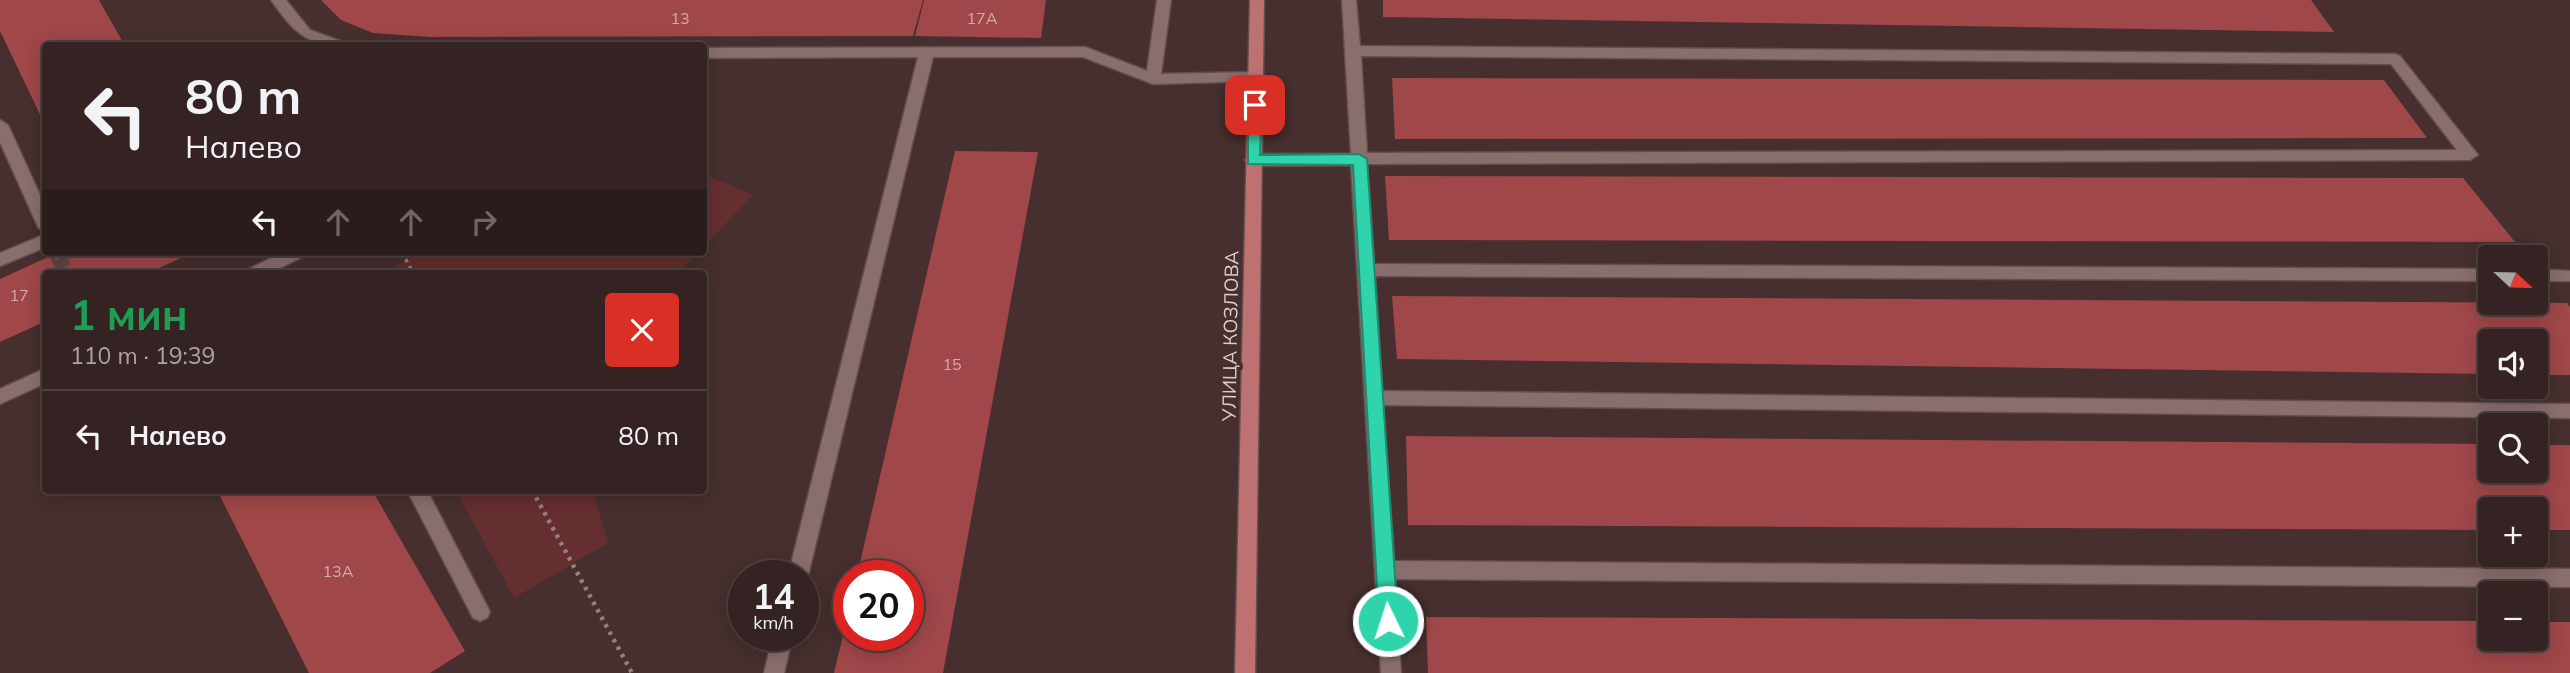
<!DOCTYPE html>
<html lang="ru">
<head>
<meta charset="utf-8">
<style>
  body { margin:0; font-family:Mulish,sans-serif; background:#3c2b2a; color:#f1f3f6; height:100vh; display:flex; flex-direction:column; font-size:26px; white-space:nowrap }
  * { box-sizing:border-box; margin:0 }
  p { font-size:23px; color:#a9a4a5 }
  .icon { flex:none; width:38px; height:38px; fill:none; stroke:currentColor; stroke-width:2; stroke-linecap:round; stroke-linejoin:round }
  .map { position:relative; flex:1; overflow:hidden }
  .panel { position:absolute; left:42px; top:270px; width:665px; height:224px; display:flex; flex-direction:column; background:#342322; border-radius:7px; box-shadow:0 4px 18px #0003,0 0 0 2px #4e4040 }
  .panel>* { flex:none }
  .top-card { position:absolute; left:42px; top:42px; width:665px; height:214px; border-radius:7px; box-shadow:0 4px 18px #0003,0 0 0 2px #4e4040; background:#342322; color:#f1f3f6; overflow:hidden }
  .needle { width:46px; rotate:112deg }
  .controls { position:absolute; left:2478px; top:245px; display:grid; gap:14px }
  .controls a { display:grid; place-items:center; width:70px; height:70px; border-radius:7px; background:#342322; box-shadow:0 4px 18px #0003,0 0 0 2px #4e4040; font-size:35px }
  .speed { position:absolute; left:728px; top:560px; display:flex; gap:14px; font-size:35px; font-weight:700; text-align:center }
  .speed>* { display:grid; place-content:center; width:91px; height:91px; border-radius:50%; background:#342322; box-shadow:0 4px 18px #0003,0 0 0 2px #4e4040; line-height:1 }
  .speed small { font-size:18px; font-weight:400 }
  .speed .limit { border:10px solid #d22; background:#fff; color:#111 }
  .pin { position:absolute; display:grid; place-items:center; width:60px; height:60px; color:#fff; margin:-30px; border-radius:14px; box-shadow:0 4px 10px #0006 }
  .me { position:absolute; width:77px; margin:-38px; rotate:356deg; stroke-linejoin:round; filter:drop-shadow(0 0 5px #0008) }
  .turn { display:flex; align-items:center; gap:24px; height:147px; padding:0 28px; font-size:32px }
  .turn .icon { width:91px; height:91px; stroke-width:2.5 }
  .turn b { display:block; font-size:49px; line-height:60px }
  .lanes { display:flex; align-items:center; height:66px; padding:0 28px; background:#0003; justify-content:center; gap:35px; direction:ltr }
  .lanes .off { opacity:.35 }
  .round { display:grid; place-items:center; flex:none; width:74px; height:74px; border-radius:7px; background:#3c2b2a }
  .summary { display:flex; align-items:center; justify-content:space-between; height:119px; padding:0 28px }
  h1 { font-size:42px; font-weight:700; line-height:52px; color:#1e9e55 }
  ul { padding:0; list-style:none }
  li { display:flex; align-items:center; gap:21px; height:91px; padding:0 28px; border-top:2px solid #4e4040 }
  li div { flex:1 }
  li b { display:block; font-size:26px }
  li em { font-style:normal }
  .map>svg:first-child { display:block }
  .green { fill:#652e2f }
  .building { fill:#9f4749 }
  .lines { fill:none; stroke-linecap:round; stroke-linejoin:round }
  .minor-tunnel { stroke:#5d4746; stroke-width:16; stroke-dasharray:16 8; stroke-linecap:butt }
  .minor-casing { stroke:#614e4d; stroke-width:3 }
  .major-casing { stroke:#614e4d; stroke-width:3 }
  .path-far1 { stroke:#927f7e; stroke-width:3.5; stroke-dasharray:3.5 4.5; stroke-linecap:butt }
  .path { stroke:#927f7e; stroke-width:4.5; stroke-dasharray:3.5 5; stroke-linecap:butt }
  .minor { fill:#896e6d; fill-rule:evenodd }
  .major { fill:#bd7171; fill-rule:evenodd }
  .route { fill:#2fd4aa; stroke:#1f8a6e; stroke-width:2 }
  .labels { text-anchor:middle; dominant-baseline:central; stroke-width:7; stroke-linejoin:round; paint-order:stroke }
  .number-label { font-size:16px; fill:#ceadad }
  .street-label { font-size:19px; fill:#decfce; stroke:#462f2e }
</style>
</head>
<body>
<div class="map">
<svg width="2570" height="673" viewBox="0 0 2570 673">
  <rect width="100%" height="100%" fill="#462f2e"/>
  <g class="green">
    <path d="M 704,174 L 753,195 L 704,246 Z"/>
    <path d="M 422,252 L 698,252 L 678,273 L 382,273 Z"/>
    <path d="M 456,490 L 593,490 L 608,543 L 514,598 Z"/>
  </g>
  <g class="building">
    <path d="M 0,0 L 99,0 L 125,46 L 46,46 L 46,127 L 0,31 Z"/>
    <path d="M 321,0 L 923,0 L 913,36 L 430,37 L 373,33 L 341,20 Z"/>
    <path d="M 924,0 L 1046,0 L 1041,38 L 915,36 Z"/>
    <path d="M 1383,0 L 2311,0 L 2334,32 L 1383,17 Z"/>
    <path d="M 1392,78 L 2384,80 L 2427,138 L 1395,139 Z"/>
    <path d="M 955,151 L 1038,152 L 943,673 L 834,673 L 848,614 L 849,635 L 908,635 L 908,576 L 857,576 Z"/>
    <path d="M 1385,176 L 2463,178 L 2515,242 L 1389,240 Z"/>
    <path d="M 59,252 L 194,252 L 148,273 L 46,273 L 46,321 L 0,342 L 0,279 Z"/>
    <path d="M 1392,296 L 2567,303 L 2570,307 L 2570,375 L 2536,375 L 2536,341 L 2490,341 L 2490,374 L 1397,359 Z"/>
    <path d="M 1406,436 L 2490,444 L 2490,471 L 2536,471 L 2536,445 L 2570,445 L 2570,530 L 2536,530 L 2536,509 L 2490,509 L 2490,530 L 1408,525 Z"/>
    <path d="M 217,490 L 372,490 L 465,651 L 430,673 L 309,673 Z"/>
    <path d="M 1426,617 L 2490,621 L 2490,639 L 2536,639 L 2536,622 L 2570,622 L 2570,673 L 1428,673 Z"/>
  </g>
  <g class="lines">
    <path class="minor-tunnel" d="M 57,253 L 66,273"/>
    <defs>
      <g id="minor">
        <path d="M 271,0 L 286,0 L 310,30 L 354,46 C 308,46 297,37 271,0 Z"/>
        <path d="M 1157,0 L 1171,0 L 1161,74 L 1255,72 L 1262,77 L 1260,81 L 1153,84 L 1083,57 L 933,57 L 808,576 L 803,583 L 803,576 L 788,576 L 918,57 L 704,58 L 704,48 L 1085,47 L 1147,71 Z"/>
        <path d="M 1342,0 L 1356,0 L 1360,46 L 2395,54 L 2400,56 L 2478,155 L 2470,160 L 1367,164 L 1374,264 L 2490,269 L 2490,281 L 1375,276 L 1382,391 L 2570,404 L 2570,418 L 1383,405 L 1394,561 L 2570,569 L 2570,587 L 1395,579 L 1401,673 L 1381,673 L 1351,165 L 1253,166 L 1245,160 L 1253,154 L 1351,154 ZM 1361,56 L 2391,64 L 2457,150 L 1367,153 Z"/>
        <path d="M 0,120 L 8,125 L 46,208 L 46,233 L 38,227 L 0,142 Z"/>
        <path d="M 46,234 L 46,247 L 0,266 L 0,253 Z"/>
        <path d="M 49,252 L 65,252 L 65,253 L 57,259 L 51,257 Z"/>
        <path d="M 283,252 L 306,252 L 304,256 L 270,273 L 247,273 L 249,269 Z"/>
        <path d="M 2536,269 L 2570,271 L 2570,281 L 2536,281 Z"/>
        <path d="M 46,368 L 46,383 L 0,404 L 0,389 Z"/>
        <path d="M 407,490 L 427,490 L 487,606 L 490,612 L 487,618 L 480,621 L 473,618 Z"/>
        <path d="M 773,635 L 793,635 L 784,673 L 764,673 Z"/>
      </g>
      <path id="major" d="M 1250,0 L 1264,0 L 1255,673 L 1235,673 Z"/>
    </defs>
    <use href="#minor" class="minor-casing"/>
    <use href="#major" class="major-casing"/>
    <path class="path-far1" d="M 402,252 L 413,273"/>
    <path class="path" d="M 532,490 L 632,673"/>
    <use href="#minor" class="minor"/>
    <use href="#major" class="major"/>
  </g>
  <path class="route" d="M 1255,100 L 1262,105 L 1260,155 L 1359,154 L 1367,159 L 1398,621 L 1395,627 L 1388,630 L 1382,627 L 1379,621 L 1353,165 L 1248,164 L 1248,105 Z"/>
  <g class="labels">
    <g class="number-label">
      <text x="680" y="18">13</text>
      <text x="982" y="18">17А</text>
      <text x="19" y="295">17</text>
      <text x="952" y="364">15</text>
      <text x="338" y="571">13А</text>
    </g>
    <g class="street-label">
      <text transform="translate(1230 336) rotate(-89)">УЛИЦА КОЗЛОВА</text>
    </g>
  </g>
</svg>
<div class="controls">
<a><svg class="needle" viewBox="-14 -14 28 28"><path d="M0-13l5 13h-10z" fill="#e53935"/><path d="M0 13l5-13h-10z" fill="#a9a4a5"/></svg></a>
<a><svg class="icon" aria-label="sound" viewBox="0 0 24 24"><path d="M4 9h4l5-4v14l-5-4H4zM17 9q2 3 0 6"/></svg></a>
<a><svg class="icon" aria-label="search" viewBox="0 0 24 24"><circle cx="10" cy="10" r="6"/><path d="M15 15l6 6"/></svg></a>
<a>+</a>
<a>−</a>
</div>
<div class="speed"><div>14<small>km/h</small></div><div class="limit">20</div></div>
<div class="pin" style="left:1255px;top:105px;background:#d93025"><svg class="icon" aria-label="arrive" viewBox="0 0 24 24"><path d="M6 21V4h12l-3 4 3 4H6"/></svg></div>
<svg class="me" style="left:1388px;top:621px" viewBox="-20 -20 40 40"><circle r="17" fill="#2fd4aa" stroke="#fff" stroke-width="3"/><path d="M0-11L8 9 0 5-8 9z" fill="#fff"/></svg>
<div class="top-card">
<div class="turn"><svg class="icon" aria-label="left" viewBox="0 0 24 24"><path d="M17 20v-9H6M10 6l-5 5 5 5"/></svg><div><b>80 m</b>Налево</div></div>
<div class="lanes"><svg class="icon" aria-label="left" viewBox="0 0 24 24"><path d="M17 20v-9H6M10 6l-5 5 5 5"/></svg><svg class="icon off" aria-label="ahead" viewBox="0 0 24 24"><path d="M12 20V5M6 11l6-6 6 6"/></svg><svg class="icon off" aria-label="ahead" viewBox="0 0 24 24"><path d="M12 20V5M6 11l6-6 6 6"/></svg><svg class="icon off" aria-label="right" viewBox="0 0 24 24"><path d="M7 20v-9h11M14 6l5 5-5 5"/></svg></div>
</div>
<section class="panel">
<div class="summary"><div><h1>1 мин</h1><p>110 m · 19:39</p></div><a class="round" style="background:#d93025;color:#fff"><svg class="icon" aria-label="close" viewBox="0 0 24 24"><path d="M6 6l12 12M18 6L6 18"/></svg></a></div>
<ul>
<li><svg class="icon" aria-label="left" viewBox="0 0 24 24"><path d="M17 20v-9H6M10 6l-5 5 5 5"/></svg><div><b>Налево</b></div><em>80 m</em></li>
</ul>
</section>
</div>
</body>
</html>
